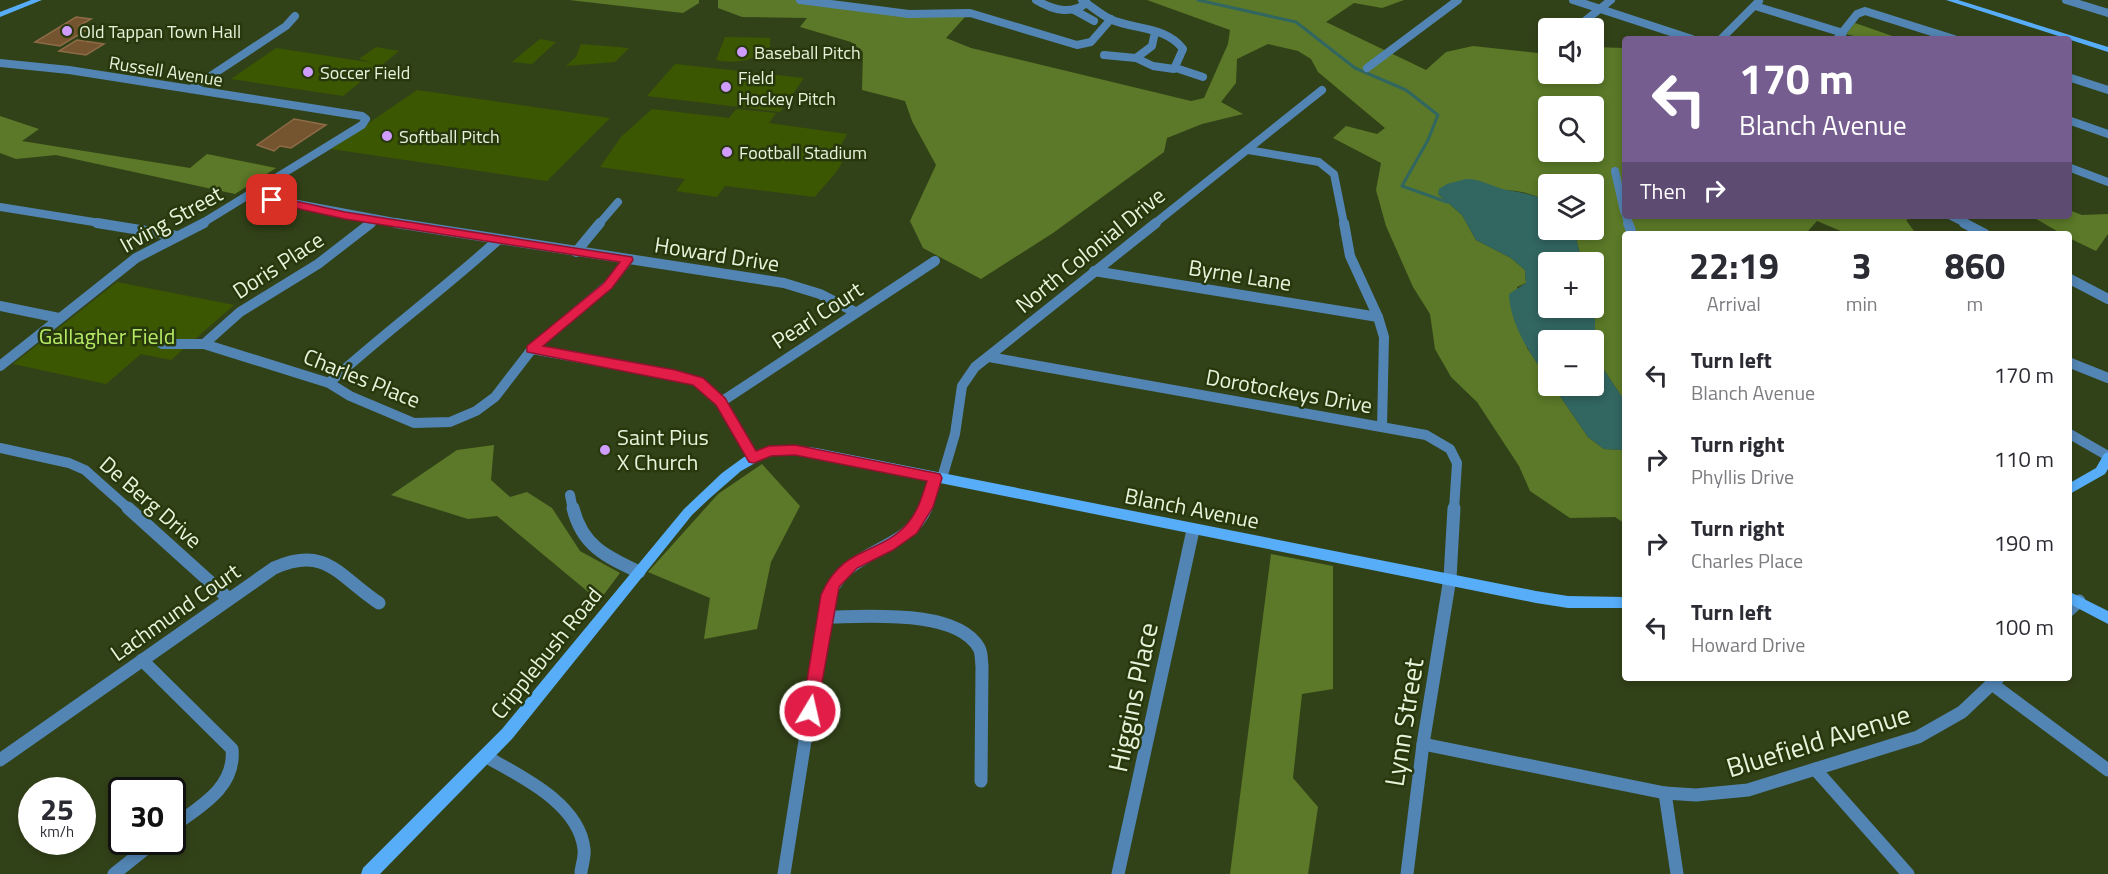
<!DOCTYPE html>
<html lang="en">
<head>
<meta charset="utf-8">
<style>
  body { margin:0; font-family:"Titillium Web",sans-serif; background:#f7f7f7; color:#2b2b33; height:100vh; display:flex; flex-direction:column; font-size:22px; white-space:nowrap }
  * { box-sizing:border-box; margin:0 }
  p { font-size:20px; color:#7c7c81 }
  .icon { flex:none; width:33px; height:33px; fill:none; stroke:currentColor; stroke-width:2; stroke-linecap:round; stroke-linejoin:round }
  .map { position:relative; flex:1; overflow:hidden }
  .panel { position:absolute; left:1622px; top:231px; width:450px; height:450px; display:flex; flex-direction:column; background:#fff; border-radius:6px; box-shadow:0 3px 9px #0003 }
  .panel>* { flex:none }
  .top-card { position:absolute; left:1622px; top:36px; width:450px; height:183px; border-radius:6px; box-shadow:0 3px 9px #0003; background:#755e8f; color:#fff; overflow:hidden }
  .buttons { position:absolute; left:1538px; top:18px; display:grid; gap:12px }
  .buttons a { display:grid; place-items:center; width:66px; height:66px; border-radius:6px; background:#fff; box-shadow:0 3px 9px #0003; font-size:30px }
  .speed { position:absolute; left:18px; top:777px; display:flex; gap:12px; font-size:30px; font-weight:700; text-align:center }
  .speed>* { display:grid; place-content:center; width:78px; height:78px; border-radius:50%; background:#fff; box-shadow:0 3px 9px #0003; line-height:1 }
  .speed small { font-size:15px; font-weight:400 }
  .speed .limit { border:3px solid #111; border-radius:9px; background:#fff; color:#111 }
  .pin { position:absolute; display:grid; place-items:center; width:51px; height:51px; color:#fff; margin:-26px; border-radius:12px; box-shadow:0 3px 9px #0006 }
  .me { position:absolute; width:66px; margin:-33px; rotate:9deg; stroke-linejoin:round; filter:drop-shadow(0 0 4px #0008) }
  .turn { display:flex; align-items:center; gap:21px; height:126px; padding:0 18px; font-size:27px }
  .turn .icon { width:78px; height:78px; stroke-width:2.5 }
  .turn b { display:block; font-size:42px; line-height:51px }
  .then { display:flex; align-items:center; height:57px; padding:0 18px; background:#0003; gap:12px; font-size:22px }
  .eta { display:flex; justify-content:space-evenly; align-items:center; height:102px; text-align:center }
  .eta b { font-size:36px; font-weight:700; line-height:42px }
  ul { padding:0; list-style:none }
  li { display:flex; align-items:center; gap:18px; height:84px; padding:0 18px }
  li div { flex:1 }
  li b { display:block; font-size:22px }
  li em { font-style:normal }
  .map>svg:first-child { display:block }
  .green { fill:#3c5701 }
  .forest { fill:#5b7928; fill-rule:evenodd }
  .water { fill:#326661 }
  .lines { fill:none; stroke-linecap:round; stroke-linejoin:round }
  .stream { stroke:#326661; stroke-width:3 }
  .building { fill:#755430; stroke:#8d6b46; stroke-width:1.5 }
  .street-far2 { stroke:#5285b4; stroke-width:8 }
  .street-far1 { stroke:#5285b4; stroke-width:10 }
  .street { stroke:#5285b4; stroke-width:13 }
  .secondary { fill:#57adf8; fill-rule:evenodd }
  .route { fill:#e11d48; stroke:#92132f; stroke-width:1.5 }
  .poi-dot { fill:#d09dff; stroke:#28380d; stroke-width:2 }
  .labels { text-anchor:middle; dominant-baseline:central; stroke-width:5; stroke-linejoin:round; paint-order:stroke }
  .far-poi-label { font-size:18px; fill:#e8f3db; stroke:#28380d; text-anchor:start }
  .far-street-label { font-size:18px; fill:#e8f3db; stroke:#28380d }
  .street-label { font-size:22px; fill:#e8f3db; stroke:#28380d }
  .park-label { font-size:22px; fill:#b6ea63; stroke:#28380d }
  .poi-label { font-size:22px; fill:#e8f3db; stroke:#28380d; text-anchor:start }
  .near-street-label { font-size:27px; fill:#e8f3db; stroke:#28380d }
</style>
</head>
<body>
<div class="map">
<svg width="2108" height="874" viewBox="0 0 2108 874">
  <rect width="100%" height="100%" fill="#324218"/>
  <g class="green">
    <path d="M 725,37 L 770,38 L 770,47 C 754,61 736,64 716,60 Z"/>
    <path d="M 540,39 L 556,42 L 532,64 L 512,62 Z"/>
    <path d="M 581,44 L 629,48 L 615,62 L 566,66 L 576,57 Z"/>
    <path d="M 376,47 L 399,51 L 343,96 L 231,79 L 276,48 L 374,63 L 359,59 Z"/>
    <path d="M 675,64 L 804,78 L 780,112 L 647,96 Z"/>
    <path d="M 417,90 L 610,118 L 547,181 L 331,149 Z"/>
    <path d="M 652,109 L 729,118 L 736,109 L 776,113 L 769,123 L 847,134 L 842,143 C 852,163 826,181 815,197 L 725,186 L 717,197 L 676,191 L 685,179 L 600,167 L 621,137 Z"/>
    <path d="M 117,282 L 234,305 L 171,360 L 141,354 L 106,384 L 13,364 Z"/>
  </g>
  <g class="forest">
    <path d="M 569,0 L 699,0 L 699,3 L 683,13 Z"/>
    <path d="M 718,0 L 796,0 L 905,15 L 965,17 L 946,38 L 971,48 L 1191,101 L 1204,98 L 1228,44 L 1230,30 L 1147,0 L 1404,0 L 1382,8 L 1354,3 L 1326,22 L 1426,70 L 1446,52 L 1473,46 L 1538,53 L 1548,50 L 1548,74 L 1593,74 L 1593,47 L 1624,48 L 1624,216 L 1918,216 L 1906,220 L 1916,234 L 1848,234 L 1817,221 L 1808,231 L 1813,234 L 1624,234 L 1624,400 L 1602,367 L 1595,350 L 1593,262 L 1582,262 L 1574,230 L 1593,230 L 1593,184 L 1548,184 L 1548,202 C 1516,182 1474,192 1438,194 L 1462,215 L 1476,240 L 1511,258 L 1525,270 L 1526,283 L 1517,287 L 1527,348 L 1548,379 L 1548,386 L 1553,386 L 1588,437 L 1604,449 L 1624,450 L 1624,523 L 1615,517 L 1570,518 L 1530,491 L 1519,466 L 1477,402 L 1451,377 L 1435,349 L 1430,314 L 1413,287 L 1386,226 L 1376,190 L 1381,163 L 1333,138 L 1346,126 L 1377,134 L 1385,128 L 1318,72 L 1311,59 L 1298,51 L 1268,44 L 1237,59 L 1236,83 L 1221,102 L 1243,114 L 1202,124 L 1167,138 L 1164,152 L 1053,233 L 981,279 L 923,248 L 910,221 L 936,165 L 912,121 L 905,101 L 862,90 L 863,52 L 851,42 L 800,27 L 807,18 L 742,17 L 718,8 ZM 1548,106 L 1593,106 L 1593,152 L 1548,152 Z"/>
    <path d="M 1855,23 L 1901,39 L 1866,39 L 1846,34 Z"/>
    <path d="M 0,116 L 39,129 L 22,141 L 190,168 L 207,154 L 276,168 L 235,194 L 56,155 L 16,159 L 0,153 Z"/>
    <path d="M 2069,210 L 2082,215 L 2108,214 L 2108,234 L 2096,251 L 2069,238 L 2068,234 L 2062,234 L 2031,216 L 2068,216 Z"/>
    <path d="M 494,445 L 491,480 L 510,497 L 527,492 L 552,508 L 580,551 L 620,573 L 599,601 L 497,516 L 468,519 L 391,495 L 457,450 Z"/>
    <path d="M 762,464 L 800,506 L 771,562 L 757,629 L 704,639 L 710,598 L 648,572 L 718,494 Z"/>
    <path d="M 1271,554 L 1333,566 L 1333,689 L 1302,694 L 1293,778 L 1318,807 L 1308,874 L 1230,874 Z"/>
  </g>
  <path class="water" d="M 1466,179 C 1482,179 1492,187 1507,190 C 1522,193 1535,194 1548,202 L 1548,230 L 1574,230 L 1582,262 L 1548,262 L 1548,308 L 1592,308 L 1595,320 L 1595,350 L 1602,367 L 1624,400 L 1624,450 L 1604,449 L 1588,437 L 1553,386 L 1593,386 L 1593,340 L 1548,340 L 1548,379 C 1531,355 1510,325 1509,294 L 1526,283 L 1525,270 L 1511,258 L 1476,240 L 1462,215 L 1438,194 L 1439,189 L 1447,184 Z"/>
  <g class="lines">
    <path class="stream" d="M 1198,0 L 1296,22 L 1355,68 L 1406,90 L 1438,115 L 1428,140 L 1402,186 L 1447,202"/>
  </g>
  <g class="building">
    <path d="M 76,17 L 91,19 L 79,26 L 90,28 L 60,46 L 35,42 Z"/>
    <path d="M 77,40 L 104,44 L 86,55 L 59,51 Z"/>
    <path d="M 294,119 L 326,125 L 291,148 L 280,146 L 274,151 L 257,145 Z"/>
  </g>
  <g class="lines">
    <g class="street-far2">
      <path d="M 800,0 L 909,14 L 970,13 L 1077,45 L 1091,42 L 1111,19"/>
      <path d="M 1036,0 C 1053,10 1070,15 1087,3"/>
      <path d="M 1082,0 C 1091,6 1100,14 1110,19 C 1134,30 1166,26 1183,49 L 1174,69 L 1153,66 L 1136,58 L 1152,46 L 1155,32"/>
      <path d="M 1573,0 L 1692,39"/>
      <path d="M 2066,0 L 2108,13"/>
      <path d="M 1755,6 L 1843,33"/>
      <path d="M 1074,10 L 1094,21"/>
      <path d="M 1576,28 L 1611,0"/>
      <path d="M 1721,39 L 1759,1"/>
      <path d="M 1837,39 L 1857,14 L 1865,11 L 1954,39"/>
      <path d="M 1104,55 L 1136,58"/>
      <path d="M 0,63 L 69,70 L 362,116 L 366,119 L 362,125 L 201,224"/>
      <path d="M 1176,68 L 1203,77"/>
      <path d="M 1367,68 L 1458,0"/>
      <path d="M 2068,77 L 2108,90"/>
      <path d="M 191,89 L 286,26 L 295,16"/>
      <path d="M 2068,120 L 2108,134"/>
      <path d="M 1248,150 L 1319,162 L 1334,174 L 1344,224"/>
      <path d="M 2068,167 L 2108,182"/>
      <path d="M 1615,171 L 1624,211"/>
      <path d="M 250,195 L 405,224"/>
      <path d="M 0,207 L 106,224"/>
      <path d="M 1626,216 L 1629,224"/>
      <path d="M 1951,216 L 1967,224"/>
      <path d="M 369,224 L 375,220"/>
      <path d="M 599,224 L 618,202"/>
      <path d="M 1154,224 L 1322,90"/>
    </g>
    <g class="street-far1">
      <path d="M 97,223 L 177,236"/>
      <path d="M 396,223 L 784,283 L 820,294 L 855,312"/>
      <path d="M 1344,223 L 1350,256 L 1378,317 L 1384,337 L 1382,427"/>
      <path d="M 1628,223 L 1632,234"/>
      <path d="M 1964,223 L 1985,234"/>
      <path d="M 576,252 L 600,223"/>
      <path d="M 1094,271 L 1378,317"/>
      <path d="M 2068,278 L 2108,299"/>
      <path d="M 0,306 L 59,318"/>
      <path d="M 162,344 L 204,344 L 329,383 L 350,396 L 414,423 L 450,422 L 476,411 L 495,397 L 532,349 L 608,285 L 628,260"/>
      <path d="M 204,344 L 240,312 L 318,264 L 371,223"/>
      <path d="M 532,349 L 675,375 L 698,382 L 721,402 L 754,458"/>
      <path d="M 989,357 L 1426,435 L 1450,449 L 1457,463 L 1454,510"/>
      <path d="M 2068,362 L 2108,378"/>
      <path d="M 0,366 L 136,258 L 204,223"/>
      <path d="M 329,383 C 384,333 444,289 499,239"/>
      <path d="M 721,402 L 935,261"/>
      <path d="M 2068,433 L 2108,456"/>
      <path d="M 0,448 L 69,463 L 85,470 L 130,510"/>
      <path d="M 942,478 L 955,434 L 962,386 L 975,367 L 1156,223"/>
      <path d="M 570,495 L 573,510"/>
      <path d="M 925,510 L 935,478"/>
    </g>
    <g class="street">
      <path d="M 128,508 L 229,599"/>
      <path d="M 573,508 C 582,546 607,557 639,572"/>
      <path d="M 2068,611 L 2079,601"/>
      <path d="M 825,617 C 864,617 957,608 979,648 C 982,653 981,660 982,666 L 981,781"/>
      <path d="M 142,660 L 232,749 C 236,788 199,807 172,827"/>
      <path d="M 1992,684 L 2108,770"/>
      <path d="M 1423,744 L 1665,793 L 1696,795 L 1748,790 L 1918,737 L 1962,712 L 1998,678"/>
      <path d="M 485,756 C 520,776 579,803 584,849 C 585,856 582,865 581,872"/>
      <path d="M 0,760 L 274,568 C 327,545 338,576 379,603"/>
      <path d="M 1815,769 L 1908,874"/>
      <path d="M 1665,793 L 1677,874"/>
      <path d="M 114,874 L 154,842"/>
      <path d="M 784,874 L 828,595 C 834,585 839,576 848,569 C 874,547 911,542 926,508"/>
      <path d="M 1118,874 L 1193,530"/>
      <path d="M 1407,874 L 1423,744 L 1450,578 L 1454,508"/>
    </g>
    <g class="secondary">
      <path d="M 31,0 L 42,0 L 0,17 L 0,12 Z"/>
      <path d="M 1946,0 L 1958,0 L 2108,47 L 2108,52 Z"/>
      <path d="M 787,445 L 816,448 L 1536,591 L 1568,596 L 1624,597 L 1624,608 L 1568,608 L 1536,603 L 816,458 L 781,454 L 764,458 L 741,471 L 710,498 L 692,515 L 512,739 L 380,874 L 361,874 L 363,868 L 502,729 L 684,509 L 722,473 L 744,457 L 770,447 Z"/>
      <path d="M 2108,452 L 2108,469 L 2105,474 L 2068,495 L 2068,484 L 2096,468 L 2104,454 Z"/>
      <path d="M 2068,591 L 2108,611 L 2108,624 L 2068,603 Z"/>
    </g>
  </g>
  <path class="route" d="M 272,196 L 345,212 L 632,257 L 633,260 L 612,288 L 543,346 L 675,370 L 703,378 L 725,398 L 756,451 L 769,446 L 795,445 L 940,474 L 942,478 L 933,507 L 917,533 L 893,550 L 857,568 L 839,587 L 816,716 L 810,718 L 804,716 L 802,711 L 821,595 C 843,544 880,556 908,523 C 918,511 922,497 927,481 L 795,455 L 771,456 L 754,463 L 749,462 L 716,405 L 693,385 L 527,352 L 527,346 L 604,283 L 620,262 L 345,219 L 268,202 L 268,197 Z"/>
  <g class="poi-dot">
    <circle cx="67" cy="31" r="6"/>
    <circle cx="742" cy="52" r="6"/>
    <circle cx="308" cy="72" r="6"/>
    <circle cx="726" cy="87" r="6"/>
    <circle cx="387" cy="136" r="6"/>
    <circle cx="727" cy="152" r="6"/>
    <circle cx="605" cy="450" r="6"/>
  </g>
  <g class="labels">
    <g class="far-poi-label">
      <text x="79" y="31">Old Tappan Town Hall</text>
      <text x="754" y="52">Baseball Pitch</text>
      <text x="320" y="72">Soccer Field</text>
      <text x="738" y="77">Field<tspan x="738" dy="21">Hockey Pitch</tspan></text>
      <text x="399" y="136">Softball Pitch</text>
      <text x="739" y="152">Football Stadium</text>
    </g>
    <g class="far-street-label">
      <text transform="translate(166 71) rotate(9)">Russell Avenue</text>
    </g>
    <g class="street-label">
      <text transform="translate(171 219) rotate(-29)">Irving Street</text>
      <text transform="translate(1090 250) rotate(-39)">North Colonial Drive</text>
      <text transform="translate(717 254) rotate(9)">Howard Drive</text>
      <text transform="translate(278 265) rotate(-33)">Doris Place</text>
      <text transform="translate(1240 275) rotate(9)">Byrne Lane</text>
      <text transform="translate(817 315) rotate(-33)">Pearl Court</text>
      <text transform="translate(362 378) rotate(22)">Charles Place</text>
      <text transform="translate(1289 391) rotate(10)">Dorotockeys Drive</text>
      <text transform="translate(151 502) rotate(41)">De Berg Drive</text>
      <text transform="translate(1192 508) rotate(11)">Blanch Avenue</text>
      <text transform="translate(175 612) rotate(-35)">Lachmund Court</text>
      <text transform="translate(546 653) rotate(-51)">Cripplebush Road</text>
    </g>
    <g class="park-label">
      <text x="107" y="336">Gallagher Field</text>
    </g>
    <g class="poi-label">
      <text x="617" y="437">Saint Pius<tspan x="617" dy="25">X Church</tspan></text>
    </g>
    <g class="near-street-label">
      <text transform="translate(1132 697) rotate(-78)">Higgins Place</text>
      <text transform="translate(1403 722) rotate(-81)">Lynn Street</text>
      <text transform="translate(1818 740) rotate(-17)">Bluefield Avenue</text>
    </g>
  </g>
</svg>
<div class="buttons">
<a><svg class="icon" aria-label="sound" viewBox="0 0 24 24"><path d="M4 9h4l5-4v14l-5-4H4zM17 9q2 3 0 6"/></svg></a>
<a><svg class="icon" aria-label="search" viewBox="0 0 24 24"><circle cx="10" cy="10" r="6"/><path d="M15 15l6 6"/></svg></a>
<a><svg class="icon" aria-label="layers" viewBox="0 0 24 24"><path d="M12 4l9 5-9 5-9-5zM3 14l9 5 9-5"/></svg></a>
<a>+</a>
<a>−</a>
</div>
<div class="speed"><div>25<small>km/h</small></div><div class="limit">30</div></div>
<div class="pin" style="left:272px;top:200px;background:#d93025"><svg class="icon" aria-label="arrive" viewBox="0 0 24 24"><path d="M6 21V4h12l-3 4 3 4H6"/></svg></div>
<svg class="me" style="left:810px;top:711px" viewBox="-20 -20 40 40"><circle r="17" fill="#e11d48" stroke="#fff" stroke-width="3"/><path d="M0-11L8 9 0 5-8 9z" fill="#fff"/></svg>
<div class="top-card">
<div class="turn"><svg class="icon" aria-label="left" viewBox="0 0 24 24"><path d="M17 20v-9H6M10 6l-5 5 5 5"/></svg><div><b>170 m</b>Blanch Avenue</div></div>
<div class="then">Then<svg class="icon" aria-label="right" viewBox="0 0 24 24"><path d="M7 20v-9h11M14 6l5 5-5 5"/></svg></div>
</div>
<section class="panel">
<div class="eta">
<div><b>22:19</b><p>Arrival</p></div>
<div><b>3</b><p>min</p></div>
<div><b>860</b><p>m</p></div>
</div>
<ul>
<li><svg class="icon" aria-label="left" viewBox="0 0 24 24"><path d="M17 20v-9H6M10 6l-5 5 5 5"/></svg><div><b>Turn left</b><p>Blanch Avenue</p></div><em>170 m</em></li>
<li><svg class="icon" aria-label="right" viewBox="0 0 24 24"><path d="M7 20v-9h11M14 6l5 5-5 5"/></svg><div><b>Turn right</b><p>Phyllis Drive</p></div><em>110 m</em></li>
<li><svg class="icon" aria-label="right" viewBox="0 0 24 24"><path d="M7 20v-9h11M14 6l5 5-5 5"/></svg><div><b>Turn right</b><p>Charles Place</p></div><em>190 m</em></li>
<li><svg class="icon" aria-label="left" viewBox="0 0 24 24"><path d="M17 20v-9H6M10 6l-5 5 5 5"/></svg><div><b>Turn left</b><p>Howard Drive</p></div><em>100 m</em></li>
</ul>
</section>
</div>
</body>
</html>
